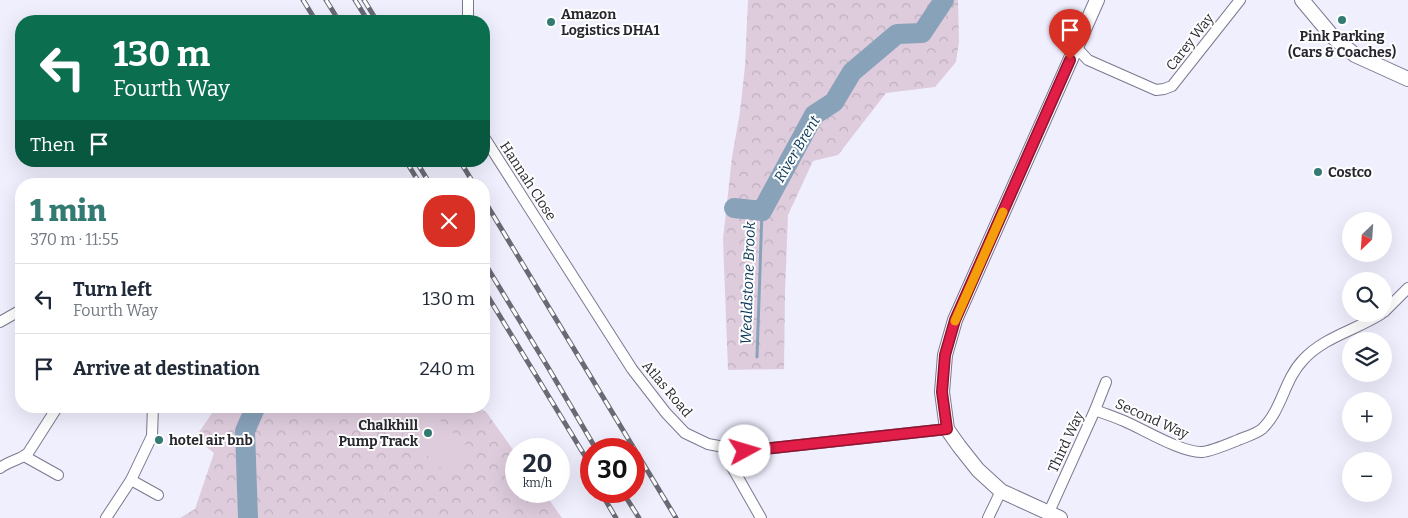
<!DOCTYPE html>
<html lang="en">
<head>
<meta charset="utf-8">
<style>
  body { margin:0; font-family:Bitter,serif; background:#f6f6f7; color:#1f2937; height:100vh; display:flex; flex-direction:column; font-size:19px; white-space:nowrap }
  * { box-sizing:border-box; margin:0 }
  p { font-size:16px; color:#747a83 }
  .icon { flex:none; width:28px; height:28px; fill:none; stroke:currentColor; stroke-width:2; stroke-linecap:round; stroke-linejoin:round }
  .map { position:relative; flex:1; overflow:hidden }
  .details { position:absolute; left:15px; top:178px; width:475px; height:235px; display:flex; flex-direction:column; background:#fff; border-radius:20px; box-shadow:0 5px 20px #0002 }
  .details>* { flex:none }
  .guide { position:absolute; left:15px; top:15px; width:475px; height:152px; border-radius:20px; box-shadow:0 5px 20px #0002; background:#0b6e4f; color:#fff; overflow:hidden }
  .needle { width:32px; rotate:205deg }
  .controls { position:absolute; left:1342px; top:212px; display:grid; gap:10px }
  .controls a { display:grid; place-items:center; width:50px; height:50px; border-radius:50%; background:#fff; box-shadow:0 5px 20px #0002; font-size:25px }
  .speed { position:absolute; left:505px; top:438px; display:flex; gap:10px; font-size:25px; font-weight:700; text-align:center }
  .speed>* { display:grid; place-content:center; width:65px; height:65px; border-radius:50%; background:#fff; box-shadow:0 5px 20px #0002; line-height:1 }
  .speed small { font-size:12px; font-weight:400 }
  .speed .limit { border:8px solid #d22; background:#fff; color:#111 }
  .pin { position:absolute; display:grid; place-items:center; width:42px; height:42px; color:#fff; margin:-51px -21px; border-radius:50% 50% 50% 0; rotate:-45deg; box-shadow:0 0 5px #0007 }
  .pin .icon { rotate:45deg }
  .me { position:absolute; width:55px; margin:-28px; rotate:84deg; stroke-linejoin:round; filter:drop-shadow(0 0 4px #0008) }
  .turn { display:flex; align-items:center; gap:18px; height:105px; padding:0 15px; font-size:22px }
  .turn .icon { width:65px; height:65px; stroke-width:2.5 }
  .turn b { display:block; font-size:35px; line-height:42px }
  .then { display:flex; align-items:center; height:48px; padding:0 15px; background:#0003; gap:10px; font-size:19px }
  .round { display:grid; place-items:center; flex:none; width:52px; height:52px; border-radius:20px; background:#f6f6f7 }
  .headline { display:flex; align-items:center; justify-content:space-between; height:85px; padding:0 15px }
  h1 { font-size:30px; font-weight:800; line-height:38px; color:#337a72 }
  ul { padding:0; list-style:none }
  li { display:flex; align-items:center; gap:15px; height:70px; padding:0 15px; border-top:1px solid #e0e1e3 }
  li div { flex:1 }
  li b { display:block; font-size:19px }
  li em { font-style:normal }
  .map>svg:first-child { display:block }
  .forest { fill:url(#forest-crowns) }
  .pitch { fill:#deccdd }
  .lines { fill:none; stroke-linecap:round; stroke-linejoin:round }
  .stream { stroke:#88a2ba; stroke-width:3 }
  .river { stroke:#88a2ba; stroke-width:20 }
  .street-casing { stroke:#7a798f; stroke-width:12 }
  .secondary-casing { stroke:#7a798f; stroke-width:16 }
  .street { stroke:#fff; stroke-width:10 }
  .secondary { stroke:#fff; stroke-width:14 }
  .rail-casing { stroke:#6a6a75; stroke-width:5 }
  .rail { stroke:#fefefe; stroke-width:3; stroke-dasharray:9; stroke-linecap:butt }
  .route-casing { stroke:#92132f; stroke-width:12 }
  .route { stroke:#e11d48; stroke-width:9 }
  .slow { stroke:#f59e0b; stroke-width:9 }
  .poi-dot { fill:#337a72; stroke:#fefefe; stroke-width:2 }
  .labels { text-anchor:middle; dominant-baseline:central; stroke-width:4; stroke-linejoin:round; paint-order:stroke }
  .poi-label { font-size:14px; font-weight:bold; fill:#27272f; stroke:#fefefe; text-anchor:start }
  .street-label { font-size:14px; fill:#27272f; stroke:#fefefe }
  .water-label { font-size:15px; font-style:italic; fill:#093758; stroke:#fefefe }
</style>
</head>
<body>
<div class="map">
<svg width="1408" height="518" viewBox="0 0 1408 518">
  <defs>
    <pattern id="forest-crowns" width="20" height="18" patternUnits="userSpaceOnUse" patternTransform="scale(1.25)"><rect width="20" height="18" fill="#deccdd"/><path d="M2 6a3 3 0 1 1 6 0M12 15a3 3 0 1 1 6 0" fill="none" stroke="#beafbe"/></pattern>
  </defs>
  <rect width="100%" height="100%" fill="#efeffe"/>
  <g class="forest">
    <path d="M 748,0 L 958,0 L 959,41 L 956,62 L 935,87 L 886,93 L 838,155 L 813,161 L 788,215 L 785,292 L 784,369 L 728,370 L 723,239 L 732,157 L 740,112 L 745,66 Z"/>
    <path d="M 217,406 L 477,406 L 487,413 L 516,454 L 516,491 L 543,491 L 562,518 L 180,518 L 195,509 L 214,453 L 195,438 Z"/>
  </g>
  <path class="pitch" d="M 388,406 L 425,406 L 473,452 L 446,473 L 382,414 Z"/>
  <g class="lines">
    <path class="stream" d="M 757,357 L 762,211"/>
    <g class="river">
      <path d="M 734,208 L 762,211 L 814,115 L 834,102 L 852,72 L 897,34 L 922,33 L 944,0"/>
      <path d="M 248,518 L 245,431 L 256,406"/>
    </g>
    <defs>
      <g id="street">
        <path d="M 468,21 L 468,0"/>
        <path d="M 1076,47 L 1088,60 L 1156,90 L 1164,89 L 1172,86 L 1240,0"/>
        <path d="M 484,137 L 632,369 L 666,413 L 685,433 L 708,444 L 745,451 L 947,429"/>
        <path d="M 1384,312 L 1408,288"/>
        <path d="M 0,322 L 21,310"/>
        <path d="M 1095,410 C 1105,414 1115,417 1124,421 C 1143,429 1182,453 1202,452 C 1212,451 1228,444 1238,440 C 1245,437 1256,434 1262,429 C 1282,410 1284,380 1303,360 C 1324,337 1356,330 1381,314"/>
        <path d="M 728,448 L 732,467 L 761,518"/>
        <path d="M 24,456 L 58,475"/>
        <path d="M 0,468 C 9,461 20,460 28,453 L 58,406"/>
        <path d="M 131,480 L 158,495"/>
        <path d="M 1049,512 L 1095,410 L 1106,382"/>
        <path d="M 106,518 L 131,480 L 152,436 L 153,406"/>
        <path d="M 988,518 L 1001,491"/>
      </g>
      <g id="secondary">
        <path d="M 1302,0 L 1333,37 L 1355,55 L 1408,79"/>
        <path d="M 1060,518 L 1001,491 L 978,470 L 959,446 L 947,429 L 942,392 L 945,355 L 955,320 L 1097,0"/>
      </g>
    </defs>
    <use href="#street" class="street-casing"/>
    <use href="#secondary" class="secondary-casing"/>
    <use href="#street" class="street"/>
    <use href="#secondary" class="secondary"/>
    <defs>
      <g id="rail">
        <path d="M 303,0 L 316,21"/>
        <path d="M 326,0 L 339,21"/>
        <path d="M 355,0 L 368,21"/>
        <path d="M 364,0 L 377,21"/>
        <path d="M 406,161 L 420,184"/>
        <path d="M 416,161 L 430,184"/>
        <path d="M 460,161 L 474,184"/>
        <path d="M 484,200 L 676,518"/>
        <path d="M 484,262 L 549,369 L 596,449"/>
        <path d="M 484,290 L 591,466"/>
        <path d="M 600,491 L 616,518"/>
        <path d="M 622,491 L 639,518"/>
      </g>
    </defs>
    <use href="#rail" class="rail-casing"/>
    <use href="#rail" class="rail"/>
  </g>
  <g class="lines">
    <defs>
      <path id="route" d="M 745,451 L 947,429 L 942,392 L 945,355 L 955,320 L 1070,60"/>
    </defs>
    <use href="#route" class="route-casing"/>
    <use href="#route" class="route"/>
    <path class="slow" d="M 955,321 L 1003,212"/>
  </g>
  <g class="poi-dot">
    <circle cx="1342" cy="20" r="5"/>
    <circle cx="551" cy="22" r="5"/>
    <circle cx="1318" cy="172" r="5"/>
    <circle cx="428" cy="433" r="5"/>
    <circle cx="159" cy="440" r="5"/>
  </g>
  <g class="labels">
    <g class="poi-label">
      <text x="561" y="14">Amazon<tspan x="561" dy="16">Logistics DHA1</tspan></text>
      <text x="1342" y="36" text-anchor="middle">Pink Parking<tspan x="1342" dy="16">(Cars &amp; Coaches)</tspan></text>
      <text x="1328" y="172">Costco</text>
      <text x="418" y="425" text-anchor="end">Chalkhill<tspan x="418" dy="16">Pump Track</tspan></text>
      <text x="169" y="440">hotel air bnb</text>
    </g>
    <g class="street-label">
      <text transform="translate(1190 42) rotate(-52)">Carey Way</text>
      <text transform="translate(528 181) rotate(57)">Hannah Close</text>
      <text transform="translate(667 389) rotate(50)">Atlas Road</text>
      <text transform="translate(1152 419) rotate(24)">Second Way</text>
      <text transform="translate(1066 442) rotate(-65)">Third Way</text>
    </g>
    <g class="water-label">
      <text transform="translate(797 149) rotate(-59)">River Brent</text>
      <text transform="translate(748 283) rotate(-88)">Wealdstone Brook</text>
    </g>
  </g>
</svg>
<div class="controls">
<a><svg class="needle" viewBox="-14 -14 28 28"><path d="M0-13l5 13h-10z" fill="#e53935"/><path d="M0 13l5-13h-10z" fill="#747a83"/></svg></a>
<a><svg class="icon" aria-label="search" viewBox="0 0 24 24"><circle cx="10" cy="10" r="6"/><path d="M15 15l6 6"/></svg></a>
<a><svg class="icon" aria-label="layers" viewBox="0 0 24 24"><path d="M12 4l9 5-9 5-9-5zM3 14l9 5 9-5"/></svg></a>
<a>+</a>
<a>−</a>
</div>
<div class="speed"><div>20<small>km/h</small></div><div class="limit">30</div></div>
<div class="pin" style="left:1070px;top:60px;background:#d93025"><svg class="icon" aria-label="arrive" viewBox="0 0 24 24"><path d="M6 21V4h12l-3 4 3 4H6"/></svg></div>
<svg class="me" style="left:745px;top:451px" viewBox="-20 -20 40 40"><circle r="19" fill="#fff"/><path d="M0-13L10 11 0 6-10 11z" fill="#e11d48"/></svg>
<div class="guide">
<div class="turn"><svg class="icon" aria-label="left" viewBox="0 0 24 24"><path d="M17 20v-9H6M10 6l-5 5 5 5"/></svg><div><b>130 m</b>Fourth Way</div></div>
<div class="then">Then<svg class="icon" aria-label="arrive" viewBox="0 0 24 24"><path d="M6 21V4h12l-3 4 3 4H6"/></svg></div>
</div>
<section class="details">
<div class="headline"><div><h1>1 min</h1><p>370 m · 11:55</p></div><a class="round" style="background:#d93025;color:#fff"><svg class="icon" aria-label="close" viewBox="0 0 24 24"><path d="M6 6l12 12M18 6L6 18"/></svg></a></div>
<ul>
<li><svg class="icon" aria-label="left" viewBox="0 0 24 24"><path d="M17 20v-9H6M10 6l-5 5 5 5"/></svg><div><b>Turn left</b><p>Fourth Way</p></div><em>130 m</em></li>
<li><svg class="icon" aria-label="arrive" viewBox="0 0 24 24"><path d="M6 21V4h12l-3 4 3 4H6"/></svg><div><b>Arrive at destination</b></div><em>240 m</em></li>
</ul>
</section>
</div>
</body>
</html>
